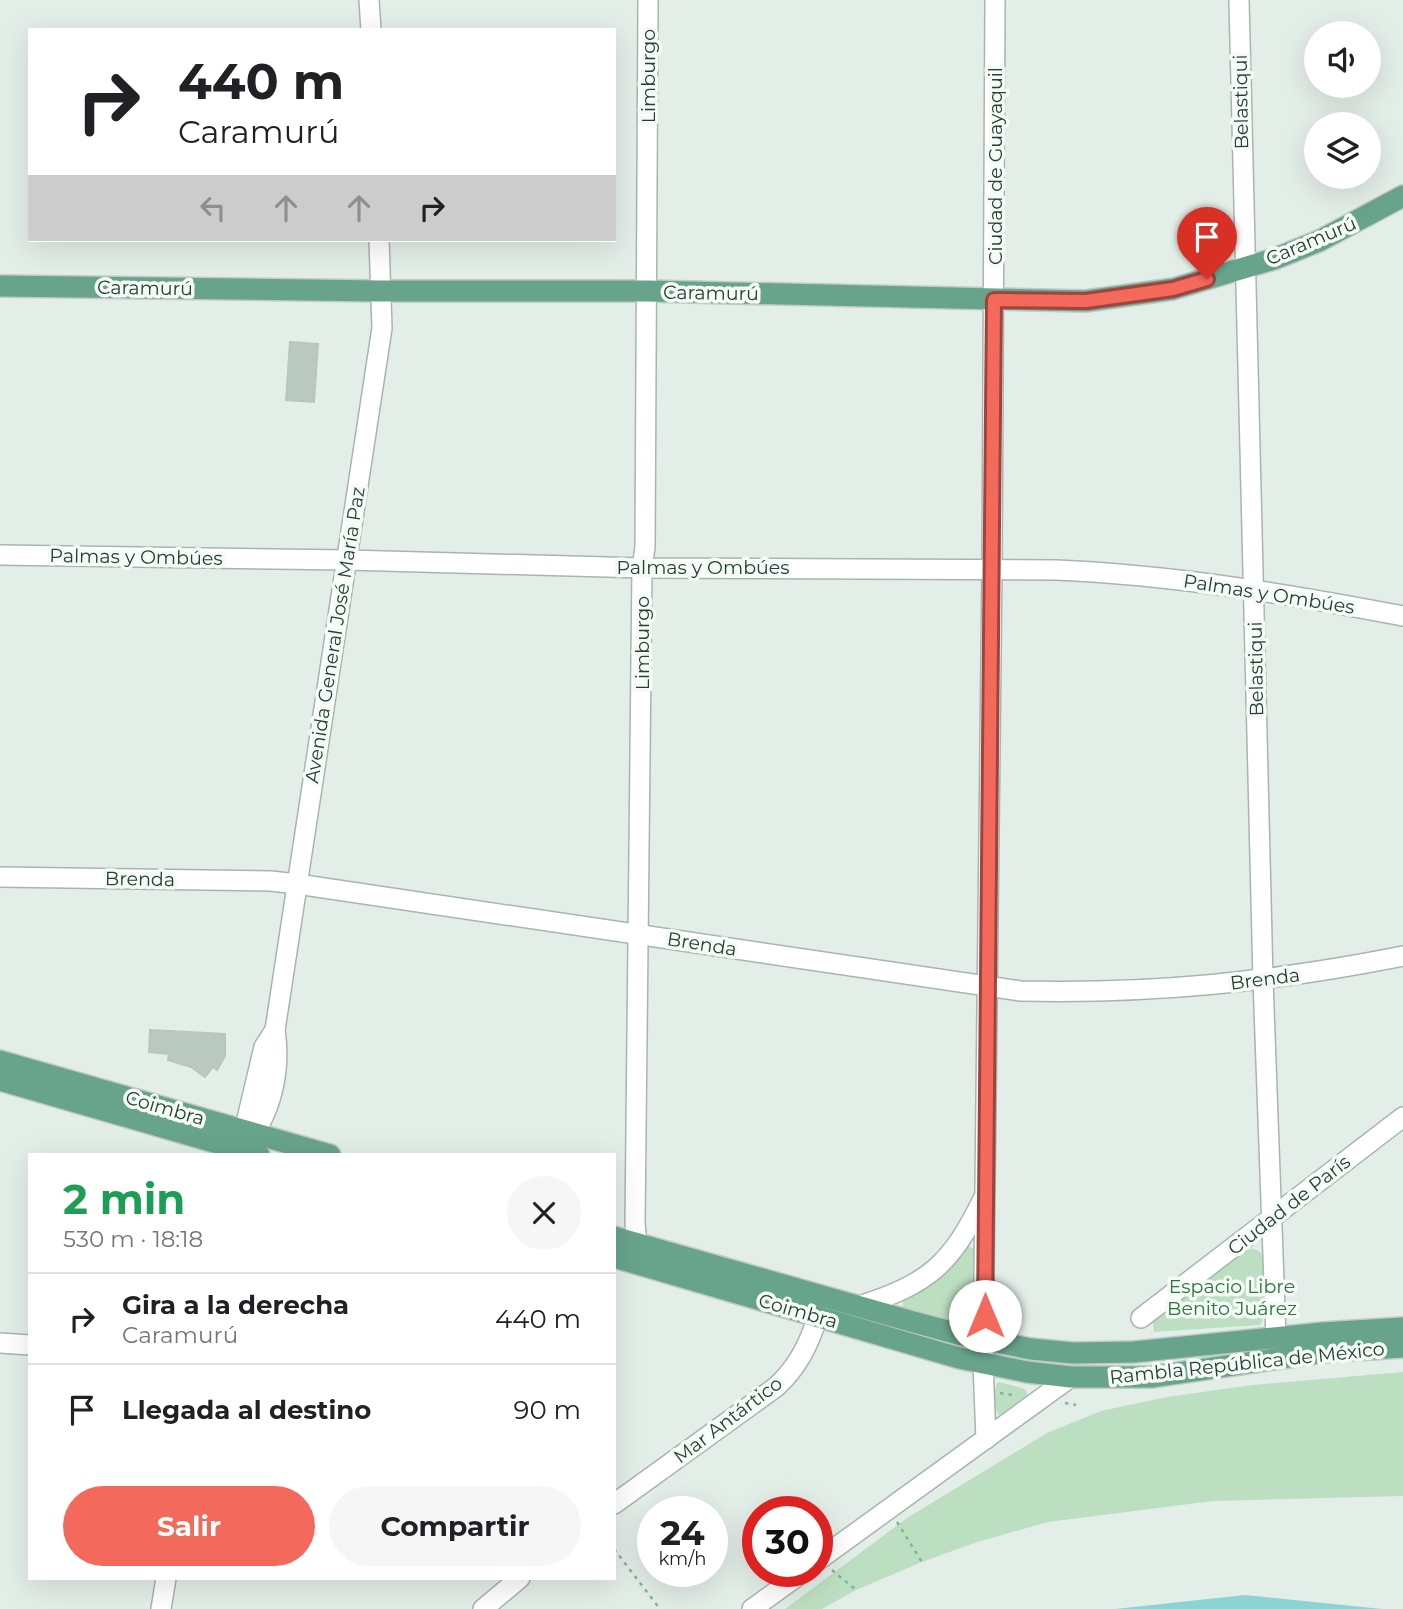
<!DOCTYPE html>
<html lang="es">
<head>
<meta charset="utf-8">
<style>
  body { margin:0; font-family:Montserrat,sans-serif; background:#f6f6f6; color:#202124; height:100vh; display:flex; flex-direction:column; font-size:26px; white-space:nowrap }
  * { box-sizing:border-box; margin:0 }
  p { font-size:23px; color:#757577 }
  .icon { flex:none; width:38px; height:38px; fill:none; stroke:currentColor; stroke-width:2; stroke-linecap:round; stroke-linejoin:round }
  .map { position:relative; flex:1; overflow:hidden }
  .details { position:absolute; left:28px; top:1153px; width:588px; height:427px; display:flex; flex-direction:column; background:#fff; border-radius:0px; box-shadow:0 7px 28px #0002 }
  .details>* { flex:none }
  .banner { position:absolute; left:28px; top:28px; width:588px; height:214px; border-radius:0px; box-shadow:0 7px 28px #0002; background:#fff; color:#202124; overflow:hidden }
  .buttons { position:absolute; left:1304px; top:21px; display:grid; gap:14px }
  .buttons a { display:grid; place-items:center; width:77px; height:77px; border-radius:50%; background:#fff; box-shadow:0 7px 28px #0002; font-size:35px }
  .speed { position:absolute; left:637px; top:1496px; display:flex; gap:14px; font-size:35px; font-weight:700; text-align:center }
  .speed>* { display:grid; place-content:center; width:91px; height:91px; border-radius:50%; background:#fff; box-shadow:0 7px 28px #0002; line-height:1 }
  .speed small { font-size:18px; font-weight:400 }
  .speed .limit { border:10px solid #d22; background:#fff; color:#111 }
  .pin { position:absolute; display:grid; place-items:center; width:60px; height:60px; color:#fff; margin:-72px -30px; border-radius:50% 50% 50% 0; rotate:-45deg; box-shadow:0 0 7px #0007 }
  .pin .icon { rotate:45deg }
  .me { position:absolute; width:77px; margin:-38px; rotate:0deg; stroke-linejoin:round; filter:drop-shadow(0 0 5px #0008) }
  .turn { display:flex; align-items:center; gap:24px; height:147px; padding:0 35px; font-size:32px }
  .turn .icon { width:91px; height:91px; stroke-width:2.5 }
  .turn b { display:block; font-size:49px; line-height:60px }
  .lanes { display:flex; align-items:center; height:66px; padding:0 35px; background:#0003; justify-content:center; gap:35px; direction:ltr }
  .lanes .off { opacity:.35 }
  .round { display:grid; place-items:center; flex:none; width:74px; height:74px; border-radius:37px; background:#f6f6f6 }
  .head { display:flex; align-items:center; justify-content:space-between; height:119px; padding:0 35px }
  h1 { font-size:42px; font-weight:700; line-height:52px; color:#1e9e55 }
  .primary-button { display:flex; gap:14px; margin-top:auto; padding:14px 35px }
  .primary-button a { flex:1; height:80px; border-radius:42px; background:#f3695c; color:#fff; font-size:28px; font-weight:700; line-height:80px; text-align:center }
  .primary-button a+a { background:#f6f6f6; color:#202124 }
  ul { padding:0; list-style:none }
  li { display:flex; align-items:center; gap:21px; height:91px; padding:0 35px; border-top:2px solid #e0e0e0 }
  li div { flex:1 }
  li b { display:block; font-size:26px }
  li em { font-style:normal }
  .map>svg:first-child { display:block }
  .green { fill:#bddfc1 }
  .water { fill:#8cd3d3 }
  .building { fill:#b9c9c0; stroke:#b6c7be; stroke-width:2 }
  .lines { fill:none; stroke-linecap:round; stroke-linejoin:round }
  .minor-casing { stroke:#a6b6ae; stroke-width:22 }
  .major-casing { stroke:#c1cac6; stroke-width:24 }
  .path { stroke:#84b29c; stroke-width:2.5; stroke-dasharray:3.5 5; stroke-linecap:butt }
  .minor { stroke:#fff; stroke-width:19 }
  .major { stroke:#68a48b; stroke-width:21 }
  .route-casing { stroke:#9e443c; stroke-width:18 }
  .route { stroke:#f3695c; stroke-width:12 }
  .labels { text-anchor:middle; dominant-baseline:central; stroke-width:7; stroke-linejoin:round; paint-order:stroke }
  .street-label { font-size:19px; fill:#234033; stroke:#f5faf7 }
  .park-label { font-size:19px; fill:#2c773d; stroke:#f5faf7 }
</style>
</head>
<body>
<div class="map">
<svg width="1403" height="1609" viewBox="0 0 1403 1609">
  <rect width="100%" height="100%" fill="#e4eee8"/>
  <g class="green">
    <path d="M 967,1245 L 974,1249 L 975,1316 L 968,1325 L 960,1325 L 903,1308 L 903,1299 Z"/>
    <path d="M 1248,1248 C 1254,1249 1260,1250 1263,1256 C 1268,1267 1267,1317 1260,1325 L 1154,1332 L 1153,1322 L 1155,1317 L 1241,1250 Z"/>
    <path d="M 1403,1372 L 1403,1496 L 1213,1501 L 1048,1522 L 977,1542 L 922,1562 L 856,1590 L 822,1609 L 785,1609 L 907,1518 L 1047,1433 L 1101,1411 L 1167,1397 L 1252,1385 Z"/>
    <path d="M 1000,1382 L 1025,1389 L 1028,1395 L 999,1415 C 993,1408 993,1392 997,1383 Z"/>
  </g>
  <path class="water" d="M 1245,1595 L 1382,1609 L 1115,1609 Z"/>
  <g class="building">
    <path d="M 290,342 L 318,344 L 314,402 L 286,400 Z"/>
    <path d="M 150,1030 L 225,1034 L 225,1056 L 217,1070 L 213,1067 L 205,1077 L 191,1067 L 168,1060 L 169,1054 L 149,1052 Z"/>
  </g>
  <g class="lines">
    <defs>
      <g id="minor">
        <path d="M 369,0 L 371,30"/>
        <path d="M 1239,0 L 1263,980 L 1276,1338"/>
        <path d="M 0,555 L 348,560 L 642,568 L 1056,570 C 1173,575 1288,594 1403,616"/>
        <path d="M 0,877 L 271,881 L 297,884 L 1020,991 C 1154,994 1272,982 1403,956"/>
        <path d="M 241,1144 L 264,1047 L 275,1030"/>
        <path d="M 245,1144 C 272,1115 281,1069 275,1030 L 382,328 L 379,240"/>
        <path d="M 637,1244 L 635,1223 L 642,568 L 645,547 L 648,0"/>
        <path d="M 859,1306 C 929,1284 951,1264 983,1199"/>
        <path d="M 1141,1318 L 1403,1117"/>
        <path d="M 0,1343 L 30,1345"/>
        <path d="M 986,1439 L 983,1363 L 992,568 L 995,0"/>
        <path d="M 614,1504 L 776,1387 C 798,1367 809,1344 818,1316"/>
        <path d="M 817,1561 L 1071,1377"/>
        <path d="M 161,1609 L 166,1578"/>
        <path d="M 483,1609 L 520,1578"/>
        <path d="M 752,1609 L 803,1572"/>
      </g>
      <g id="major">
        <path d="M 0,286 L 380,291 L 648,291 L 1086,301 L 1173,289 L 1274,259 L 1319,241 L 1403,196"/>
        <path d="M 0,1061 L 330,1155"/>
        <path d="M 0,1080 L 259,1155"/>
        <path d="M 614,1237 L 910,1321 L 962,1335 L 1031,1349 L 1073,1353 L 1134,1352 L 1322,1333 L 1403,1328"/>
        <path d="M 614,1257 L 959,1358 L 1027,1372 L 1071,1377 L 1151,1377 L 1323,1352 L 1403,1347"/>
      </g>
    </defs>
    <use href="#minor" class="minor-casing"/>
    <use href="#major" class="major-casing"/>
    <g class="path">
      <path d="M 1000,1393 L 1014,1395"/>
      <path d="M 1065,1403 L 1076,1405"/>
      <path d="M 897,1522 L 922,1562"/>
      <path d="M 614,1549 L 660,1609"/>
      <path d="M 832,1570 L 856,1590"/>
    </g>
    <use href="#minor" class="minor"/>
    <use href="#major" class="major"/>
  </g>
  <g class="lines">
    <defs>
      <path id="route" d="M 985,1316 L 994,300 L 1086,301 L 1173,289 L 1207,279"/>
    </defs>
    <use href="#route" class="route-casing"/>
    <use href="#route" class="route"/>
  </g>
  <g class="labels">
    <g class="street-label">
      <text transform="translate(648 76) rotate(-90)">Limburgo</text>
      <text transform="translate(1241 102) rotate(-91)">Belastiqui</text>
      <text transform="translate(995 166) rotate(-90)">Ciudad de Guayaquil</text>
      <text transform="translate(1311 241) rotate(-23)">Caramurú</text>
      <text transform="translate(145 288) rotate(1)">Caramurú</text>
      <text transform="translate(711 293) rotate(1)">Caramurú</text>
      <text transform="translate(136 557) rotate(1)">Palmas y Ombúes</text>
      <text x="703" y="567">Palmas y Ombúes</text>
      <text transform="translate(1269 594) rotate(9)">Palmas y Ombúes</text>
      <text transform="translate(335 635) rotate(-81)">Avenida General José María Paz</text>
      <text transform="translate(642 643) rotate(-90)">Limburgo</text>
      <text transform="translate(1256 669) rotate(-91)">Belastiqui</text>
      <text transform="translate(140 879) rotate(1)">Brenda</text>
      <text transform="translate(702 944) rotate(9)">Brenda</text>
      <text transform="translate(1265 979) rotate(-7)">Brenda</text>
      <text transform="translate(165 1108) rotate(16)">Coimbra</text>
      <text transform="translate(1289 1205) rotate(-38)">Ciudad de París</text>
      <text transform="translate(798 1311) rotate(16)">Coimbra</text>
      <text transform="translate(1247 1363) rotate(-6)">Rambla República de México</text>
      <text transform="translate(728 1420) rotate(-37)">Mar Antártico</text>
    </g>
    <g class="park-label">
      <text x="1232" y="1286">Espacio Libre<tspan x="1232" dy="22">Benito Juárez</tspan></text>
    </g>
  </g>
</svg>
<div class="buttons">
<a><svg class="icon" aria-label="sound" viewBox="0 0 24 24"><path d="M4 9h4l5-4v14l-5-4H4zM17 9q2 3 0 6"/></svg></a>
<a><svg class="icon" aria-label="layers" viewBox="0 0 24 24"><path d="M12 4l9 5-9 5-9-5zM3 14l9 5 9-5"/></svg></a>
</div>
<div class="speed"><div>24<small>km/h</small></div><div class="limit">30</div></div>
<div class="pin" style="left:1207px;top:279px;background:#d93025"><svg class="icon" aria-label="arrive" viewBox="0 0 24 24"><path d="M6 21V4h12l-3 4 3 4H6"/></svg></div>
<svg class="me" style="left:985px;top:1316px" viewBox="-20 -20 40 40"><circle r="19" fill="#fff"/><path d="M0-13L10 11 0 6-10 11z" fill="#f3695c"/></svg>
<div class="banner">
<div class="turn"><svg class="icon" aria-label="right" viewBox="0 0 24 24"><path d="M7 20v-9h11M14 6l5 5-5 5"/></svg><div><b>440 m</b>Caramurú</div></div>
<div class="lanes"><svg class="icon off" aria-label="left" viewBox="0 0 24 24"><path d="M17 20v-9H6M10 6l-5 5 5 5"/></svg><svg class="icon off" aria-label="ahead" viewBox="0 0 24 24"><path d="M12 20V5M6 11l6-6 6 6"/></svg><svg class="icon off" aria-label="ahead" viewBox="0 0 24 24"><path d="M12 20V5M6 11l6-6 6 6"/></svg><svg class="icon" aria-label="right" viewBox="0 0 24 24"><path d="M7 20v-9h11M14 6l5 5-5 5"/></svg></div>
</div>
<section class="details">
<div class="head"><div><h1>2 min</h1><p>530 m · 18:18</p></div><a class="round"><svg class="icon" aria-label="close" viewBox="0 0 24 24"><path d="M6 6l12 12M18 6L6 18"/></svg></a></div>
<ul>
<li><svg class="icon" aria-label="right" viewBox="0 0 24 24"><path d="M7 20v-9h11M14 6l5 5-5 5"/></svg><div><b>Gira a la derecha</b><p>Caramurú</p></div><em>440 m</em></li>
<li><svg class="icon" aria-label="arrive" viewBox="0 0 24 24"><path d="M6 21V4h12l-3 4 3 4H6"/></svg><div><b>Llegada al destino</b></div><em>90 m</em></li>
</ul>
<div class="primary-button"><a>Salir</a><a>Compartir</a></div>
</section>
</div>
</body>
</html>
